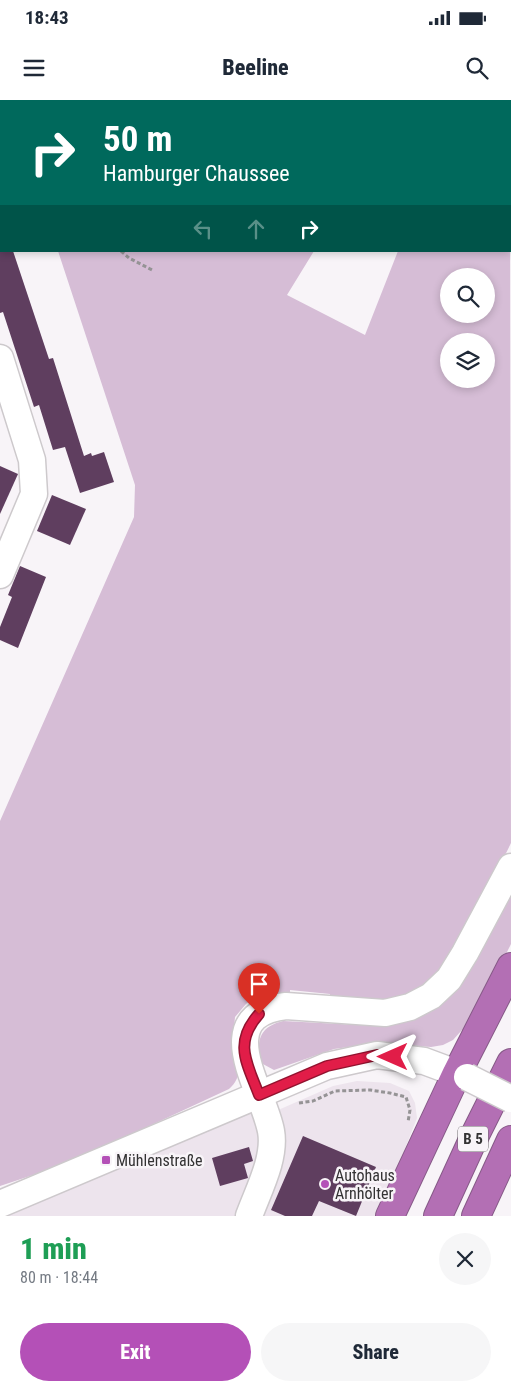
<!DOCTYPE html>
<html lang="en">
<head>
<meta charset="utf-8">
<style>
  body { margin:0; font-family:"Roboto Condensed",sans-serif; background:#f6f6f7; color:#1f2937; height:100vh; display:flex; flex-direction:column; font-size:19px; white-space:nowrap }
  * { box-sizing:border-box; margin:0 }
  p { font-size:16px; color:#747a83 }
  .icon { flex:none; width:28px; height:28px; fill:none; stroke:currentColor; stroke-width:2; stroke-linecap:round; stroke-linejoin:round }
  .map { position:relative; height:1116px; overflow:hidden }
  .side { display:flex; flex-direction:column; background:#fff; flex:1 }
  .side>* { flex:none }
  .guide { position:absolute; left:0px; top:0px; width:511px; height:152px; box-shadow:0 2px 8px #0003; background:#00695c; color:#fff; overflow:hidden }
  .fabs { position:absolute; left:440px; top:168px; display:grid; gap:10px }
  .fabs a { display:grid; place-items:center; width:55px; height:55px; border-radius:50%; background:#fff; box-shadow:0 2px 8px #0003; font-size:25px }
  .pin { position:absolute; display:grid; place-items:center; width:42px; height:42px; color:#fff; margin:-51px -21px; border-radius:50% 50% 50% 0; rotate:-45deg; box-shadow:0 0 5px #0007 }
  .pin .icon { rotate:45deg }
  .me { position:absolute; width:55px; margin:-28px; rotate:270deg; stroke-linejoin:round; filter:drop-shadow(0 0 4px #0008) }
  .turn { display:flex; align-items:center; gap:18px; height:105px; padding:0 20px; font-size:22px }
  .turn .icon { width:65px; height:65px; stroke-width:2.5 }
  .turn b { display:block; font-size:35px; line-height:42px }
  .lanes { display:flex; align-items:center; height:48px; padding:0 20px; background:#0003; justify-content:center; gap:25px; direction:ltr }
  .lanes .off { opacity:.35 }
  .round { display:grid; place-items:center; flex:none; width:52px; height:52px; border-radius:26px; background:#f6f6f7 }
  .summary { display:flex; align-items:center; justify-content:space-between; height:85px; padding:0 20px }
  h1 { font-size:30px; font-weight:800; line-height:38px; color:#1e9e55 }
  .primary-button { display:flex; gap:10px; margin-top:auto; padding:10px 20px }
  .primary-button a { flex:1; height:58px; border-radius:30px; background:#b450b7; color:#fff; font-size:20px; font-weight:800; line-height:58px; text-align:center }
  .primary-button a+a { background:#f6f6f7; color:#1f2937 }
  .status { display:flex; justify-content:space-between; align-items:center; height:35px; padding:0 25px; background:#fff; direction:ltr }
  .status svg { height:14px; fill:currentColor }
  header { display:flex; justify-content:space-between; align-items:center; height:65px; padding:0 20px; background:#fff; font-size:22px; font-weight:800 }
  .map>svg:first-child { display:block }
  .built { fill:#ede4ed }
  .green { fill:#d6bdd6; fill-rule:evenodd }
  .building { fill:#5f3e5f }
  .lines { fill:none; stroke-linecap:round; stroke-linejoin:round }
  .minor-casing { stroke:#cdc9cc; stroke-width:29 }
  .highway-casing { stroke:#865a87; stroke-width:30 }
  .path { stroke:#959395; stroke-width:3; stroke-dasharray:4 2.5; stroke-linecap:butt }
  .minor { stroke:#fff; stroke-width:26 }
  .highway { stroke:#b36fb4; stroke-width:28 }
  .minor-bridge-casing { stroke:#cdc9cc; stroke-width:29; stroke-linecap:butt }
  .minor-bridge { stroke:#fff; stroke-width:26 }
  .route-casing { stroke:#92132f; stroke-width:12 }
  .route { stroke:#e11d48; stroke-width:9 }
  .poi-dot { fill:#b450b7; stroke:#f8f4f8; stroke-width:2 }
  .labels { text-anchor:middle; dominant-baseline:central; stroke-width:5; stroke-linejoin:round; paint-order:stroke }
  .shield { fill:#f8f4f8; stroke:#6e6c6e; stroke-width:1 }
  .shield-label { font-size:15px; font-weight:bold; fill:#333233 }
  .poi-label { font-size:16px; fill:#333233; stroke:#f8f4f8; text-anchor:start }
</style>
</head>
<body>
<div class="status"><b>18:43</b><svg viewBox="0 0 49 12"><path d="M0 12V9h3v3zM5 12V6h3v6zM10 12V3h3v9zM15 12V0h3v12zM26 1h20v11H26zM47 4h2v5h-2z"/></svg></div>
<header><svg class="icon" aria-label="menu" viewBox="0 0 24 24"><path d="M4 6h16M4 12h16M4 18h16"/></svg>Beeline<svg class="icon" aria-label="search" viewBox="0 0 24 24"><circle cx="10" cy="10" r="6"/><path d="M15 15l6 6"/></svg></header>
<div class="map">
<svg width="511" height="1116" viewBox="0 0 511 1116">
  <rect width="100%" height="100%" fill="#f8f4f8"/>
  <path class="built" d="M 357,981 L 390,983 L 409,991 L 415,1003 L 417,1018 L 399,1064 L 376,1116 L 6,1116 L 5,1104 L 262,997 L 269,1014 L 333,986 Z"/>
  <g class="green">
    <path d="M 0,0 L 126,0 L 1,1 L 0,77 Z"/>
    <path d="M 510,102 L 511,743 C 490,785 453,875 410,894 C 386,905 356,900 330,900 L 330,894 L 290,890 L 290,895 L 272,893 L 256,896 L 246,904 L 235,917 L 232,950 C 241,963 242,978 229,989 L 72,1062 L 0,1086 L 0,721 L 134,417 L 135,385 L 58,151 L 314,151 L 287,195 L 365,235 L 398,151 L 510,151 ZM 449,176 L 486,176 L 486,214 L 449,214 ZM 449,241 L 486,241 L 486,279 L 449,279 Z"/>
    <path d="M 511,786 L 511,844 L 467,932 L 462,930 L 453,940 L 443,945 L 431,947 L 394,944 L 370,944 L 334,949 L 274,970 L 261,963 C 256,941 259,927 283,921 L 378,926 L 403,922 Z"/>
  </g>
  <g class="building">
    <path d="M 0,151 L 13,151 L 49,259 L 53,258 L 84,356 L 91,353 L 92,356 L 104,352 L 114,382 L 80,393 L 65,347 L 53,350 L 39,305 L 34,307 L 3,212 L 0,213 Z"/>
    <path d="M 0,366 L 18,374 L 0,414 Z"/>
    <path d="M 52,395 L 86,409 L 70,445 L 37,431 Z"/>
    <path d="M 20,466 L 46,477 L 18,548 L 0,540 L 0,527 L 12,497 L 8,495 Z"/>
    <path d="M 303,1036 L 376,1067 L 356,1116 L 319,1101 L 312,1116 L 285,1116 L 271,1110 Z"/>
    <path d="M 249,1047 L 253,1061 L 244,1064 L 248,1078 L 220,1086 L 212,1058 Z"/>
  </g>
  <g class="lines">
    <defs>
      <g id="minor">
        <path d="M 368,0 L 370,1"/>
        <path d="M 455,1 L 456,0"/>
        <path d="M 510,86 L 511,87"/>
        <path d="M 0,258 L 32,360 L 34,394 L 0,475"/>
        <path d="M 0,1104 L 327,966 L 377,955 L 424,961 L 467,977"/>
        <path d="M 249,1116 C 258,1091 276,1058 271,1031 C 264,991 208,915 286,906 L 385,913 L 410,907 L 431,896 L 449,879 L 465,853 L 511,767"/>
      </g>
      <g id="highway">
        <path d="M 390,1116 L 457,973 L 511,867"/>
        <path d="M 438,1116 L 476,1033 L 511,963"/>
        <path d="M 476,1116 L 511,1040"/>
      </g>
    </defs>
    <use href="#minor" class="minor-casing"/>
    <use href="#highway" class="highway-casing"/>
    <g class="path">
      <path d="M 19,1 L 20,0"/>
      <path d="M 59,1 L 59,0"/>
      <path d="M 0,18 L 1,17"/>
      <path d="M 0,67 L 1,67"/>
      <path d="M 121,151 L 129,158 L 154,171"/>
      <path d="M 299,1003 L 313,1001 L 335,991 L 370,990 L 390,993 L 406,997 L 410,1010 L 408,1022"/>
    </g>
    <use href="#minor" class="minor"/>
    <use href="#highway" class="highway"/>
    <defs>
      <path id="minor-bridge" d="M 467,977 L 511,999"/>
    </defs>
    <use href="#minor-bridge" class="minor-bridge-casing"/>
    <use href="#minor-bridge" class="minor-bridge"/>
  </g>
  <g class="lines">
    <defs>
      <path id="route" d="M 259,914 C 233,943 247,963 259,995 L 327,966 L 377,955 L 393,957"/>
    </defs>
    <use href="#route" class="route-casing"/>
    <use href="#route" class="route"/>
  </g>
  <g class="poi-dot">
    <rect x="101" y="1055" width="10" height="10" rx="2.5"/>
    <circle cx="325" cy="1084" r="5"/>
  </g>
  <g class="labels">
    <rect class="shield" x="458" y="1026.5" width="30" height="25" rx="4"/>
    <g class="shield-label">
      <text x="473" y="1039">B 5</text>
    </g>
    <g class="poi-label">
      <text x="116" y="1060">Mühlenstraße</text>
      <text x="335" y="1075">Autohaus<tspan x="335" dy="18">Arnhölter</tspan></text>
    </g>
  </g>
</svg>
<div class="fabs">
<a><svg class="icon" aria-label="search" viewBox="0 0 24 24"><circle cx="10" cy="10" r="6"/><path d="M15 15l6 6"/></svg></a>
<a><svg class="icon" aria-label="layers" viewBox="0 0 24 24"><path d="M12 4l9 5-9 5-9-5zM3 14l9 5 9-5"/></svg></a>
</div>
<div class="pin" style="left:259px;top:914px;background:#d93025"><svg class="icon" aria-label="arrive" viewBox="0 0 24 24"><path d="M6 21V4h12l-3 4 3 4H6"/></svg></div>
<svg class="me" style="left:393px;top:957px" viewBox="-20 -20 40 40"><path d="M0-17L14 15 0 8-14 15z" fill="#e11d48" stroke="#fff" stroke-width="4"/></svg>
<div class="guide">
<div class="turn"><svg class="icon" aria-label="right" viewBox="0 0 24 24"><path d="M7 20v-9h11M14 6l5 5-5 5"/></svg><div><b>50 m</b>Hamburger Chaussee</div></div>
<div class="lanes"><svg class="icon off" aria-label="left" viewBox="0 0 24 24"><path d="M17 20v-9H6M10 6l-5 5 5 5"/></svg><svg class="icon off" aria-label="ahead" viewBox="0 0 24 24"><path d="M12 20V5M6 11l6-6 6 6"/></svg><svg class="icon" aria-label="right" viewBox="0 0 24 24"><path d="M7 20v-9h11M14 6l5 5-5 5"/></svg></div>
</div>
</div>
<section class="side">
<div class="summary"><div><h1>1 min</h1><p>80 m · 18:44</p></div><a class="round"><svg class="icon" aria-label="close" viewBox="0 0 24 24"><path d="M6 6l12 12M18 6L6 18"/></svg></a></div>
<div class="primary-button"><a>Exit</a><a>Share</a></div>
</section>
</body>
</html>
